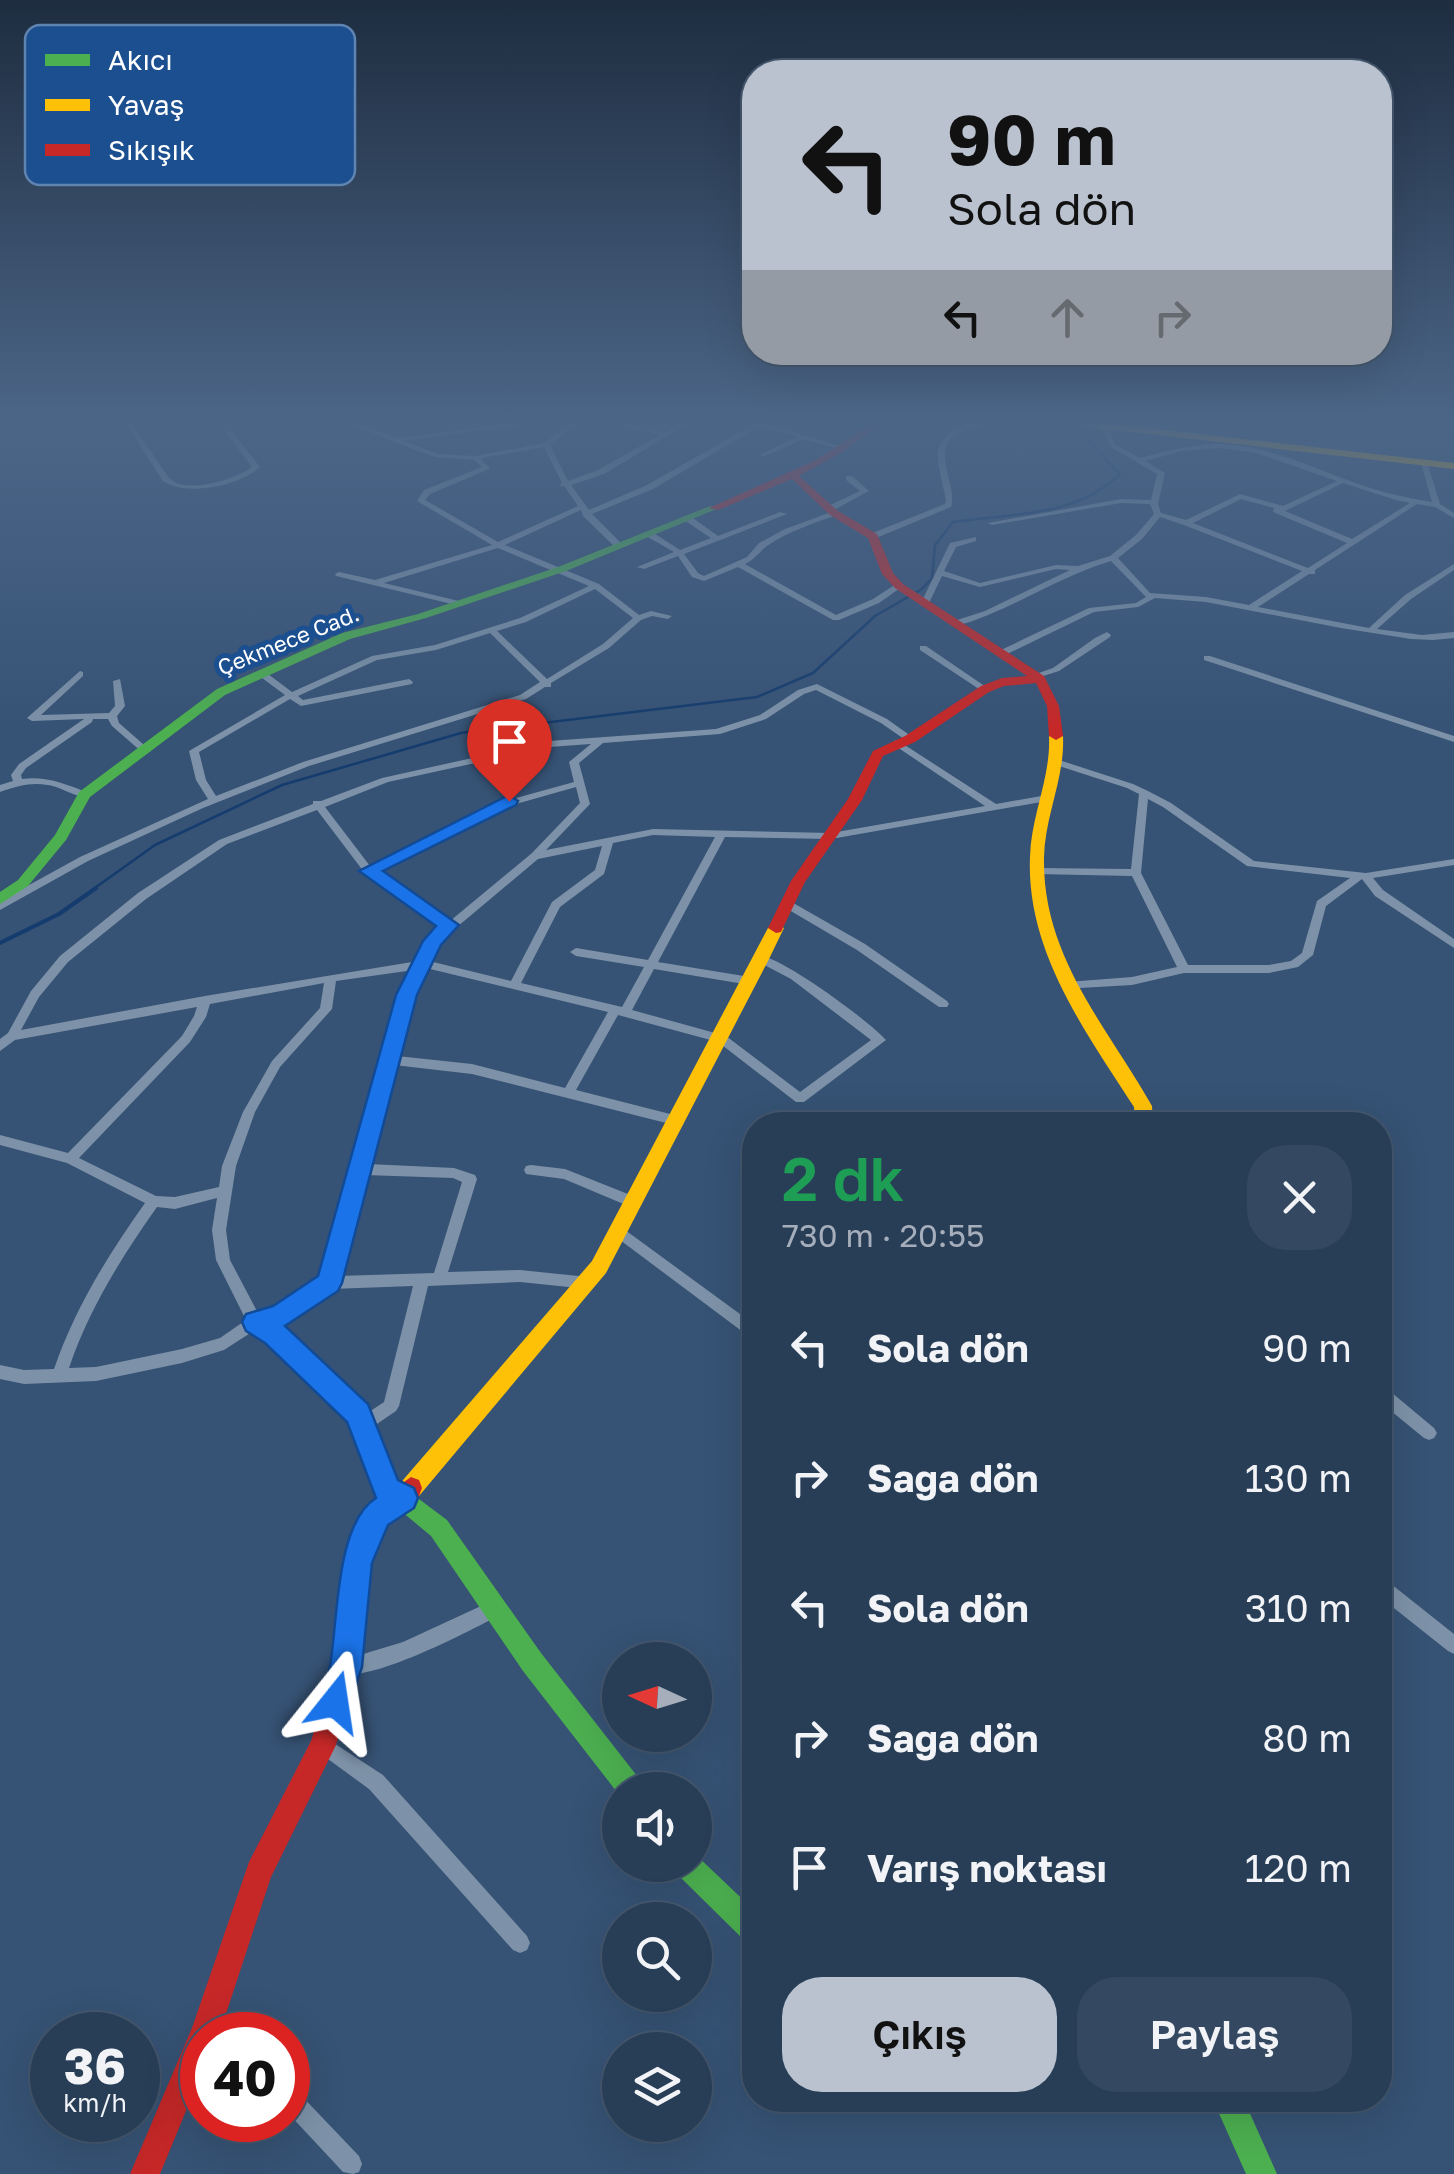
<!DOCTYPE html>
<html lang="tr">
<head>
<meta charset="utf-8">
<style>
  body { margin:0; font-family:"Golos Text",sans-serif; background:#344961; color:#f1f3f6; height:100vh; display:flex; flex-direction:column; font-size:38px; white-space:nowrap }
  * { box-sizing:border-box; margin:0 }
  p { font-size:32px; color:#a5aeba }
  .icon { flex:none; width:55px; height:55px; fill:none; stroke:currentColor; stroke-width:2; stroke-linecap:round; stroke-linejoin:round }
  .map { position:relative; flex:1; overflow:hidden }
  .sheet { position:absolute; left:742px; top:1112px; width:650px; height:1000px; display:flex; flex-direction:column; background:#283e57; border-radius:40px; box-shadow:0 10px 40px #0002,0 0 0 2px #44576d }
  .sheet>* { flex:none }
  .guide { position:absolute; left:742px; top:60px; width:650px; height:305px; border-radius:40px; box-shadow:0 10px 40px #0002,0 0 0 2px #44576d; background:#b9c2ce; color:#111; overflow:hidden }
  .needle { width:65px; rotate:274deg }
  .tools { position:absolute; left:602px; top:1642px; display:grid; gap:20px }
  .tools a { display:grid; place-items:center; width:110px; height:110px; border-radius:50%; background:#283e57; box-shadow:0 10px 40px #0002,0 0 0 2px #44576d; font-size:50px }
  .speed { position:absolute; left:30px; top:2012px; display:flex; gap:20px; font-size:50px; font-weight:700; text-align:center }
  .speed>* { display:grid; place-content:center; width:130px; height:130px; border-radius:50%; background:#283e57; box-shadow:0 10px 40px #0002,0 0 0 2px #44576d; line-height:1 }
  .speed small { font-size:25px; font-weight:400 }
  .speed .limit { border:15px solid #d22; background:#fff; color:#111 }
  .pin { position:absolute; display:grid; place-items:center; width:85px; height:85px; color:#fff; margin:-102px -42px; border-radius:50% 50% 50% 0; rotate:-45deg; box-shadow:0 0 10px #0007 }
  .pin .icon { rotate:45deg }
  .me { position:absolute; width:110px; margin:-55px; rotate:15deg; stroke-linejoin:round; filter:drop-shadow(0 0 8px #0008) }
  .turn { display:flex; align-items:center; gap:35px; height:210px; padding:0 40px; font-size:45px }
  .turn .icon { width:130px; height:130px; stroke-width:2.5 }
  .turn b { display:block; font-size:70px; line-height:85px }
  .lanes { display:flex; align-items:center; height:95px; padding:0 40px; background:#0003; justify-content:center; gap:50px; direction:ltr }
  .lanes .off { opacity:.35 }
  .round { display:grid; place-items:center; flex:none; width:105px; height:105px; border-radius:40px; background:#344961 }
  .headline { display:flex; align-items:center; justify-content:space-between; height:170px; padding:0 40px }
  h1 { font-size:60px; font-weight:600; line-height:75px; color:#1e9e55 }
  .primary-button { display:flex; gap:20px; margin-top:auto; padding:20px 40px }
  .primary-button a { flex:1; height:115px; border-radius:40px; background:#b9c2ce; color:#111; font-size:40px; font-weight:600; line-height:115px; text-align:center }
  .primary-button a+a { background:#344961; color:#f1f3f6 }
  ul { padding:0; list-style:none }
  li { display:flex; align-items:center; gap:30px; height:130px; padding:0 40px }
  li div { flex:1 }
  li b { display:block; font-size:38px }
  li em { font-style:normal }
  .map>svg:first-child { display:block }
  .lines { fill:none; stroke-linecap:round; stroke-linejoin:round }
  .stream-far1 { stroke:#153c6e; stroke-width:2.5 }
  .stream { stroke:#153c6e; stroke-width:4 }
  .street { fill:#7d92a8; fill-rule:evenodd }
  .fast { fill:#4caf50; fill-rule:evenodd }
  .slow { fill:#ffc107; fill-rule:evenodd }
  .jam { fill:#c62828; fill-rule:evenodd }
  .route { fill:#1a73e8; stroke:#114b97; stroke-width:2.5 }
  .labels { text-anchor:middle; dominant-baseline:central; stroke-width:10; stroke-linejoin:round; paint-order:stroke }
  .far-street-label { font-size:22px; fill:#fff; stroke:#1b4f8f }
  .key { fill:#1b4f8f; stroke:#5f84b1; stroke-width:2.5 }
  .key-label { font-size:28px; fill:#fff }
</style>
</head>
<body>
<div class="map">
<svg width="1454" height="2174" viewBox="0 0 1454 2174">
  <rect width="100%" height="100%" fill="#365274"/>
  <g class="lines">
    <g class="stream-far1">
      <path d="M 1344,424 L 1389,424"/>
      <path d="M 92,890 L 155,845 L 282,785 L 461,733 L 757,697 L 813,673 L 875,616 L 922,589 L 932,578 L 935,545 L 953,522 C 1012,513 1075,518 1120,474 L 1084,437 L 1076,424"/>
    </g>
    <path class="stream" d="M 0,943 L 59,914 L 96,888"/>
    <g class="street">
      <path d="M 126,424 L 132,424 L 169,478 C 175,482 176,484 184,485 C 204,488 237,478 252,467 L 220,424 L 226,424 L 260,467 C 240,486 186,497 163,481 Z"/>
      <path d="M 352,424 L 361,424 L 396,438 L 506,424 L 525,424 L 404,441 L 438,454 L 476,456 L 544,443 L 569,424 L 576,424 L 550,445 L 568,481 L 598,470 L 660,435 L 617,424 L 629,424 L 666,432 L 679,424 L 687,424 L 604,474 L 571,485 L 589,510 L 647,485 L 754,424 L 768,424 L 848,449 L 845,451 L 804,439 L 765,456 L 761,456 L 761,454 L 797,437 L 760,426 L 653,489 L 592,514 L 622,544 L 622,548 L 616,548 L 583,516 L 581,510 L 505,545 L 599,584 L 639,615 L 651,611 L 672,616 L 668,619 L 652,616 L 641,620 L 609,648 L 551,683 L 551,687 L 545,687 L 526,699 L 309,766 L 203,808 L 88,861 L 0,910 L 0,901 L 80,857 L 208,799 L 196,780 L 189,751 L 285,695 L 258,675 L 258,671 L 264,671 L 292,692 L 372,656 L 435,645 L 520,618 L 589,586 L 498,548 L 384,583 L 463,602 L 463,606 L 460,606 L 336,576 L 335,574 L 339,572 L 375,580 L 492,545 L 417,501 L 424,490 L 482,467 L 474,460 L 435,457 L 391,441 ZM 544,447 L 562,483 L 559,485 L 565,487 L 578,506 L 498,542 L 425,500 L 430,494 L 489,469 L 489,467 L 481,460 L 482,458 ZM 595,589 L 633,618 L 603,644 L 547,679 L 497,631 L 526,622 ZM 490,633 L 540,682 L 520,695 L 303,762 L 216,796 L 206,780 L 199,752 L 290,699 L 301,706 L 412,684 L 413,682 L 409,679 L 303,700 L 298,696 L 377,660 L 436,650 Z"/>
      <path d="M 975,424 L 986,424 C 977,428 964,429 955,435 C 931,451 958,486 951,507 L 876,538 L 870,538 L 870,534 L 945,504 L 946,500 C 938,459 924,436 975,424 Z"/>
      <path d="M 1103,424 L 1106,426 L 1116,445 L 1140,458 C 1166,451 1189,445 1216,444 C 1268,444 1317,470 1364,486 C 1387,494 1409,498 1432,502 L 1421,463 L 1427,462 L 1440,504 L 1454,513 L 1454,518 L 1435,507 L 1417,504 L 1315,570 L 1315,574 L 1309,574 L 1258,607 L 1369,628 L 1405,595 L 1454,564 L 1454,570 L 1411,599 L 1377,629 L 1422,635 L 1454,632 L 1454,638 L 1433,640 L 1411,639 L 1341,628 L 1206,602 L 1155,598 L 1138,607 L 1094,612 L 1007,654 L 1001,654 L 1001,650 L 1089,608 L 1136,603 L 1146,597 L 1111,561 C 1058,577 1011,610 957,626 L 953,623 L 954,621 L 985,611 L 1070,570 L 1056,569 L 980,587 L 942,576 L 928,605 L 922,605 L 921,603 L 950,543 L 976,537 L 976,541 L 956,547 L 944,571 L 980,583 L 1056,565 L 1078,566 L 1110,556 L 1136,535 L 1154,514 L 1150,504 L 1121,503 L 992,525 L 988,523 L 1121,499 L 1151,500 L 1157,474 L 1111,447 L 1100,426 ZM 1220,448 L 1256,453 L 1337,481 L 1283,506 L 1240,494 L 1186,520 L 1161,513 L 1158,504 L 1165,473 L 1145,461 L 1182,451 ZM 1343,483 L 1396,500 L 1410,503 L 1352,539 L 1285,511 ZM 1241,499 L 1274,508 L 1273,512 L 1347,543 L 1308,568 L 1193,523 ZM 1160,517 L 1184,525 L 1302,571 L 1249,605 L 1206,597 L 1150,593 L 1118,558 L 1142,539 Z"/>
      <path d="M 846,476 L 852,476 L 869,491 L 832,511 L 826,511 L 826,507 L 860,491 L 846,480 Z"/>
      <path d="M 834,511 L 837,511 L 837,515 C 814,523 790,531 770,544 C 760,550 756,559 745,564 L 836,615 L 873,599 L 896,584 L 903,586 L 879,603 L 839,620 L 833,620 L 738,567 L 704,581 L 692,577 L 678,556 L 644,569 L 637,567 L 674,552 L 646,536 L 646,532 L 652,532 L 680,550 L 711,538 L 684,520 L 684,516 L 690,516 L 718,536 L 780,512 L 787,514 L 684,554 L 698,573 L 704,576 L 747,557 L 759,543 L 785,529 Z"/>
      <path d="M 1107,632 L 1111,635 L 1110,637 L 1059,671 L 1037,678 L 1033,675 L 1053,668 L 1095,638 Z"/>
      <path d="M 920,646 L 926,646 L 989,689 L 982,691 L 920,650 Z"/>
      <path d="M 1204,656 L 1210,656 L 1454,736 L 1454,742 L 1204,660 Z"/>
      <path d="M 80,671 L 83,672 L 83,676 L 41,715 L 109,713 L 115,706 L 113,681 L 120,679 L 125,706 L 117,716 L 119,723 L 151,751 L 146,754 L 143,753 L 112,726 L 108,719 L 93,719 L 92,722 L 26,768 L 21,775 L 22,779 C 46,776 66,784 88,793 L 88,797 C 77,797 67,791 56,787 C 36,781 20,785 0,792 L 0,785 L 13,781 L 11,775 L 19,764 L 84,719 L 32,721 L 27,718 Z"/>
      <path d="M 817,684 L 887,719 L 915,739 L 910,742 L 907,741 L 881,723 L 816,690 L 804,694 L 766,719 L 720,734 L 603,743 L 579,763 L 590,804 L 546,850 L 653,829 L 831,833 L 985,806 L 894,745 L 894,741 L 897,740 L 996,804 L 1047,795 L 1052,798 L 1047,801 L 831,839 L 725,837 L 658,962 L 750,977 L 756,981 L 750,985 L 654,969 L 632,1010 L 726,1036 L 800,1092 L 871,1040 L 791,979 L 757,961 L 755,958 L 757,955 C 780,955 869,1021 886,1040 L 804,1102 L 796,1102 L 718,1042 L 618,1015 L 576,1090 L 678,1116 L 683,1117 L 684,1121 L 683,1125 L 678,1126 L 472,1074 L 394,1065 L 368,1164 L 454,1168 L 475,1175 L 477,1179 L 448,1272 L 520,1270 L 588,1277 L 593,1279 L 595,1283 L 593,1287 L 588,1289 L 520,1282 L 428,1286 L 399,1406 L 396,1411 L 371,1428 L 394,1485 L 409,1492 L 411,1498 L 409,1504 L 403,1506 L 382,1496 L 352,1419 L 270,1339 L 255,1330 L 224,1350 L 182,1363 L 96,1381 L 24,1384 L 0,1379 L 0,1365 L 24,1370 L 54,1369 C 75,1308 108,1255 145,1203 L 67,1163 L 0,1145 L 0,1135 L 68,1153 L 182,1036 L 194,1016 L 197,1007 L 15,1040 L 0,1051 L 0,1039 L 8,1033 L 31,991 L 60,956 L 138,893 L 219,840 L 313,804 L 313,801 L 321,801 L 382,778 L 549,741 L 716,729 L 760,715 L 798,690 ZM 591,744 L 569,762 L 574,782 L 483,807 L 370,866 L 325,807 L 388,782 L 549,747 ZM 576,787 L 580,803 L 532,853 L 450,921 L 375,872 L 491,811 ZM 317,810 L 367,876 L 443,926 L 429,938 L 418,961 L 205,996 L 21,1030 L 39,997 L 68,962 L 146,899 L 227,844 ZM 653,835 L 715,837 L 648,960 L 576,948 L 570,952 L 576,956 L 644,967 L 622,1007 L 521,983 L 560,907 L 604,874 L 613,843 ZM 602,846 L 595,870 L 552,902 L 511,981 L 429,961 L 438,943 L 538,859 ZM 426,968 L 608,1012 L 565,1088 L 472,1064 L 397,1056 L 413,995 ZM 414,970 L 401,995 L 382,1060 L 323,1279 L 276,1310 L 259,1315 L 230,1260 L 226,1230 L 236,1166 L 255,1112 L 280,1067 L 332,1009 L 336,981 ZM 324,983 L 320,1008 L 272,1061 L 243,1112 L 222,1166 L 219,1187 L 175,1197 L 156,1196 L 79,1158 L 190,1042 L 206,1017 L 210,1004 ZM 365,1175 L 453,1178 L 462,1182 L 434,1273 L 338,1276 ZM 217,1198 L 212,1230 L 216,1260 L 246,1320 L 220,1338 L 182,1349 L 96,1367 L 69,1368 C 89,1309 121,1258 157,1207 L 175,1209 ZM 413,1286 L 384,1402 L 366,1414 L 363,1409 L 280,1329 L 272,1324 L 285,1321 L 331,1289 Z"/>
      <path d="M 1059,760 L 1133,784 L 1148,791 L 1171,803 L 1254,861 L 1366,873 L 1454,859 L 1454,865 L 1373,878 L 1383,890 L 1454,939 L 1454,948 L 1375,896 L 1362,879 L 1326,906 L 1313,955 L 1298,967 L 1269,973 L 1184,973 L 1132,985 L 1063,989 L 1061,986 L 1067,982 L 1132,977 L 1177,967 L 1132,876 L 1036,874 L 1031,871 L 1036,868 L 1131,869 L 1139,794 L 1127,788 L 1056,765 L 1054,763 ZM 1148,799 L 1163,807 L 1247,866 L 1350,878 L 1317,901 L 1302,953 L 1291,961 L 1269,965 L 1188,965 L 1141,873 Z"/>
      <path d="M 788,900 L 865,944 L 947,1001 L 949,1004 L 947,1007 L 939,1007 L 857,950 L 784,907 L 783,904 Z"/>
      <path d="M 531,1165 L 565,1169 L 638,1198 L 640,1202 L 638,1206 L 633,1208 L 564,1179 L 526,1174 L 524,1170 L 526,1166 Z"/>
      <path d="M 621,1227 L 755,1325 L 755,1341 L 616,1237 L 614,1233 L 616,1229 Z"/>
      <path d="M 1380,1385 L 1385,1387 L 1434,1428 L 1437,1433 L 1434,1438 L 1429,1440 L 1424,1438 L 1380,1402 Z"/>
      <path d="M 1380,1578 L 1386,1580 L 1454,1634 L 1454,1654 L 1448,1651 L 1380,1597 Z"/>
      <path d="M 494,1600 L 500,1603 L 503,1609 L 500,1615 C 469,1631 371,1683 340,1673 L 337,1667 L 340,1661 L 403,1642 Z"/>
      <path d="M 323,1736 L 383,1775 L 527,1936 L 530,1943 L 527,1950 L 520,1953 L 513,1950 L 369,1789 L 317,1751 L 314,1745 L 317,1739 Z"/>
      <path d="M 288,2087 L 296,2090 L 359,2156 L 362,2164 L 359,2172 L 353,2174 L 343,2172 L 288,2113 Z"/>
    </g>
    <g class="fast">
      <path d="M 710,506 L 719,508 L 566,571 L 426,618 L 350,639 L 225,695 L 90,797 L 66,840 L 28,886 L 0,904 L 0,892 L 18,880 L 55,835 L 79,792 L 217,689 L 342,633 L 418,614 L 558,567 Z"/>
      <path d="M 403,1487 L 447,1520 L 541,1653 L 641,1781 L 645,1790 L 620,1790 L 620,1796 L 523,1671 L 431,1536 L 395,1506 L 392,1498 L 395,1490 Z"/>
      <path d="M 695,1854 L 755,1911 L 755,1945 L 745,1941 L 678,1875 L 674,1865 L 695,1865 Z"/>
      <path d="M 1213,2100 L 1244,2100 L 1277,2174 L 1246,2174 Z"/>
    </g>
    <g class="slow">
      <path d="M 1083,424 L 1112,424 L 1454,463 L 1454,469 L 1088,427 Z"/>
      <path d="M 1056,732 L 1063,736 C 1065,778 1045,815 1044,857 C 1042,956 1106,1025 1152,1106 L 1153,1125 L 1135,1125 L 1134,1107 C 1085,1031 1026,951 1030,857 C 1031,815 1051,778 1049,736 Z"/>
      <path d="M 776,923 L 784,928 L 769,959 L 606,1273 L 419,1496 L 411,1499 L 403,1496 L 400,1488 L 403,1480 L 592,1261 L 768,928 Z"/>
    </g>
    <g class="jam">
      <path d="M 871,424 L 882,424 L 842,452 L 799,476 L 838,511 L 877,534 L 893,573 L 903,584 L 1044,676 L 1059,706 L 1063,736 L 1056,740 L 1049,736 L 1047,706 L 1036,683 L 1004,686 L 989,692 L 915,742 L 883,756 L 862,800 L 805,882 L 781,932 L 776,933 L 768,928 L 791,881 L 848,799 L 873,751 L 905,736 L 981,686 L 1002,678 L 1027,676 L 895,588 L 882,574 L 868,538 L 830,515 L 792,479 L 718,510 L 709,508 L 816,460 Z"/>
      <path d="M 411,1477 L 419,1480 L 422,1488 L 419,1496 L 386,1522 L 369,1562 L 358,1667 L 336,1745 L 271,1877 L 219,2035 L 202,2035 L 202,2072 L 160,2174 L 130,2174 L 192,2028 L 249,1862 L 311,1741 L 334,1667 L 345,1562 L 370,1506 Z"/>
    </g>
  </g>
  <linearGradient id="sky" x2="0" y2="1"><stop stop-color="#1e2d40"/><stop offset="0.58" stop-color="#4c6688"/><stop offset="1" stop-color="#4c6688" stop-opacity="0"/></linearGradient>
  <rect width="1454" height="728" fill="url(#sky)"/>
  <path class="route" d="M 509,795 L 518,801 L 516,805 L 383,871 L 459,925 L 441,945 L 417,995 L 342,1283 L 338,1291 L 285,1326 L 368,1404 L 398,1480 L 414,1488 L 418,1498 L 414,1508 L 388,1525 L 372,1563 L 362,1667 L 346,1714 L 335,1719 L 323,1714 L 318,1702 C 322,1690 328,1678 330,1666 C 338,1622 335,1524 376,1498 L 347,1422 L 265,1343 L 246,1331 L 242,1322 L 246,1314 L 273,1306 L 318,1276 L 396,995 L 423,941 L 436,926 L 359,871 Z"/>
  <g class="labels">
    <g class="far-street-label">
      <text transform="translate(288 640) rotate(-22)">Çekmece Cad.</text>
    </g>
  </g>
  <rect x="25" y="25" width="330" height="160" rx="15" class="key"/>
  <rect x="45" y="54" width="45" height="12" fill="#4caf50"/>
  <rect x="45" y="99" width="45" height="12" fill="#ffc107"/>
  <rect x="45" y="144" width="45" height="12" fill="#c62828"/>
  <g class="key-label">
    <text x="108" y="70">Akıcı</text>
    <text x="108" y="115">Yavaş</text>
    <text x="108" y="160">Sıkışık</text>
  </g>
</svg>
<div class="tools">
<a><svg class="needle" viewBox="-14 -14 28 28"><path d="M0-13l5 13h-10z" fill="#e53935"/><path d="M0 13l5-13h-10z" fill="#a5aeba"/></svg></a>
<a><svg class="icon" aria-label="sound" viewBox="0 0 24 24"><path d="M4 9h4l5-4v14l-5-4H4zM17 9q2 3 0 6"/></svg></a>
<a><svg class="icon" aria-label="search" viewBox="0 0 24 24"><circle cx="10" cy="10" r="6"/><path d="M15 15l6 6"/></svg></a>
<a><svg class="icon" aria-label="layers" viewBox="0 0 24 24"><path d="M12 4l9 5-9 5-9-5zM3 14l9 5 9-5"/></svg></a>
</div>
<div class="speed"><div>36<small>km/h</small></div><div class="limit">40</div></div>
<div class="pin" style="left:509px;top:801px;background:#d93025"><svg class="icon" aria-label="arrive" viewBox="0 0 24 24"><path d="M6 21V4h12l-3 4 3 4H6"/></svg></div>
<svg class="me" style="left:335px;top:1702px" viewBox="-20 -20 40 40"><path d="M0-17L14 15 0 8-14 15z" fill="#1a73e8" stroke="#fff" stroke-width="4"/></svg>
<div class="guide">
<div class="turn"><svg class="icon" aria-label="left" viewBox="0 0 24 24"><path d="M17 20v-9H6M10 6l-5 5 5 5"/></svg><div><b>90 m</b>Sola dön</div></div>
<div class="lanes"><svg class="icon" aria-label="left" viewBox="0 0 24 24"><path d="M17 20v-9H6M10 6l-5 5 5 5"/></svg><svg class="icon off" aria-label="ahead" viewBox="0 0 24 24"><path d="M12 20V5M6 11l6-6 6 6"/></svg><svg class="icon off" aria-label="right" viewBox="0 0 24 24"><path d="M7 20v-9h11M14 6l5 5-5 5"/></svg></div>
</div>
<section class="sheet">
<div class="headline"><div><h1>2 dk</h1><p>730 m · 20:55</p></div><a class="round"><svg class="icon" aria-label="close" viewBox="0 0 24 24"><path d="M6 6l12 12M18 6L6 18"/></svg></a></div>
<ul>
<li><svg class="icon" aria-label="left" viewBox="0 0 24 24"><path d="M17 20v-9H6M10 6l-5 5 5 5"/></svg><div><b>Sola dön</b></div><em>90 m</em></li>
<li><svg class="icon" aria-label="right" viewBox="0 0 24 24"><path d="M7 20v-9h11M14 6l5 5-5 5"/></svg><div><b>Sağa dön</b></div><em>130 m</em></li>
<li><svg class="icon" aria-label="left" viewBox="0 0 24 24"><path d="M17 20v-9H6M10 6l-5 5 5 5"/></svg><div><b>Sola dön</b></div><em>310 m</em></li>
<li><svg class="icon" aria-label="right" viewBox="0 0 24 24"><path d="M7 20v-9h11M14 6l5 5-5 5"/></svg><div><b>Sağa dön</b></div><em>80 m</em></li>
<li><svg class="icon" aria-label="arrive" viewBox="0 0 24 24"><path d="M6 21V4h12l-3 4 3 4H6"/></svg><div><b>Varış noktası</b></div><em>120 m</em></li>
</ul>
<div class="primary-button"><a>Çıkış</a><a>Paylaş</a></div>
</section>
</div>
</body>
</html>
